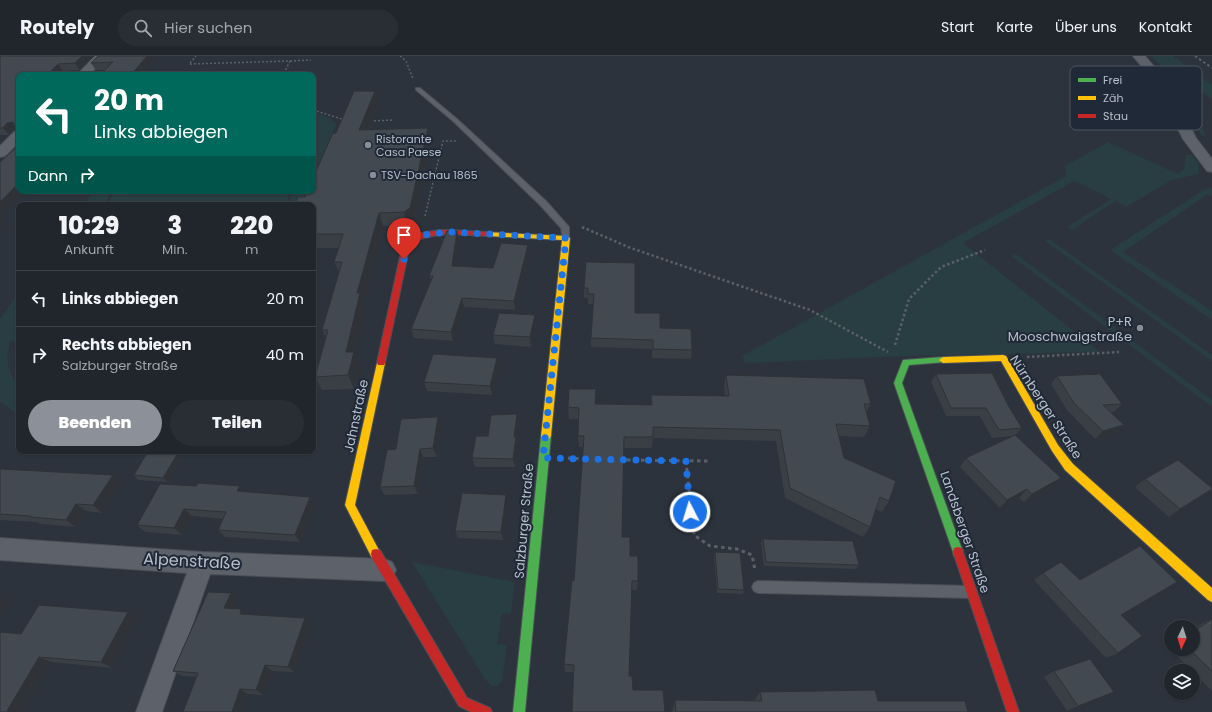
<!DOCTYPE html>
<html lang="de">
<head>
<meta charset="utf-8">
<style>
  body { margin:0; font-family:Poppins,sans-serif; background:#292e35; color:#f1f3f6; height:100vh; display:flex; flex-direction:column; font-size:15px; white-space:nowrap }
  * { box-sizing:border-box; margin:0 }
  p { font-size:13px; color:#a2a5aa }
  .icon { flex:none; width:22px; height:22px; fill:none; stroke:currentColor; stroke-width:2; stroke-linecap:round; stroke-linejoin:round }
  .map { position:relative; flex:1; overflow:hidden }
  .drawer { position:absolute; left:16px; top:146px; width:300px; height:252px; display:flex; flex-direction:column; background:#21262d; border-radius:8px; box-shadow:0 1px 3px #0004,0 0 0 1px #3e4349 }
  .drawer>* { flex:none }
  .banner { position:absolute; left:16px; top:16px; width:300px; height:122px; border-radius:8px; box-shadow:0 1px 3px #0004,0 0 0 1px #3e4349; background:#00695c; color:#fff; overflow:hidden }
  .needle { width:26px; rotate:184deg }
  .fabs { position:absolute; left:1164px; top:564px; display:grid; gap:8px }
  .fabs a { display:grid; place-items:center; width:36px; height:36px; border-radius:50%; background:#21262d; box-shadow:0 1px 3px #0004,0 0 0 1px #3e4349; font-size:20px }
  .pin { position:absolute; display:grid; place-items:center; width:34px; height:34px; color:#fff; margin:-41px -17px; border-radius:50% 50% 50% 0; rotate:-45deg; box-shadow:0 0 4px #0007 }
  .pin .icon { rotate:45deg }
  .me { position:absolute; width:44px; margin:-22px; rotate:355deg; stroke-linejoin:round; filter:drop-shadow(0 0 3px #0008) }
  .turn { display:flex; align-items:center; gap:14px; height:84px; padding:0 12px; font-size:18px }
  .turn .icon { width:52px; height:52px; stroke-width:2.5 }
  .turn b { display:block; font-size:28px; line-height:34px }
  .then { display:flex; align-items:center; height:38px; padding:0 12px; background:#0003; gap:8px; font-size:15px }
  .eta { display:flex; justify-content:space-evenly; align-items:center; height:68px; text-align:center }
  .eta b { font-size:24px; font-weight:800; line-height:28px }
  .primary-button { display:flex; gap:8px; margin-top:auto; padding:8px 12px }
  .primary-button a { flex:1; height:46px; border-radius:24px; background:#8c9099; color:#fff; font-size:16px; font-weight:800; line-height:46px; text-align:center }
  .primary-button a+a { background:#292e35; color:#f1f3f6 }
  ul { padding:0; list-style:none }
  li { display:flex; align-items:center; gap:12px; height:56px; padding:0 12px; border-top:1px solid #3e4349 }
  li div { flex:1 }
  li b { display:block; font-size:15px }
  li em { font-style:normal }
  header { display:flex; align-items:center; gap:24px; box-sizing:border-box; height:56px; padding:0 20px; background:#21262d; border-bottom:1px solid #3e4349 }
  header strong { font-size:19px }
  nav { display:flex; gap:22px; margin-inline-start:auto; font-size:14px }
  .search { width:280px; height:36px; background:#292e35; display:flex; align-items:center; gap:10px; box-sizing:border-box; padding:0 14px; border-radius:22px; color:#a2a5aa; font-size:15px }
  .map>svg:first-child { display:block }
  .green { fill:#293e42 }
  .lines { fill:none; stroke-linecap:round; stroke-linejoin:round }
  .lane-casing { stroke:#4b4f56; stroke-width:2 }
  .street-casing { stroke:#4b4f56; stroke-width:2 }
  .fast-casing { stroke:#4b4f56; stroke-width:2 }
  .slow-casing { stroke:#4b4f56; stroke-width:2 }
  .jam-casing { stroke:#4b4f56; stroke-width:2 }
  .path-far2 { stroke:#5a6066; stroke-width:1.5; stroke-dasharray:2 2; stroke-linecap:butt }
  .path-far1 { stroke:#5a6066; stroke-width:2.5; stroke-dasharray:2.5 2.5; stroke-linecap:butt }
  .path { stroke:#5a6066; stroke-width:3; stroke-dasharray:3.5 3.5; stroke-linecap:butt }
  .lane { fill:#5d6169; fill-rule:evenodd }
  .street { fill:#5d6169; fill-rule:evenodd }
  .fast { fill:#4caf50; fill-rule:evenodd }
  .slow { fill:#ffc107; fill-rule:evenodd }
  .jam { fill:#c62828; fill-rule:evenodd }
  .rail { stroke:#5b6067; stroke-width:2; stroke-dasharray:2.5 2.5; stroke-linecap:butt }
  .wall { fill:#3a3f45 }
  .shaded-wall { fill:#2f3338 }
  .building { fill:#434950; stroke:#2f3338 }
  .route { stroke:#1a73e8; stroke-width:7; stroke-dasharray:0 12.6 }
  .poi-dot { fill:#878e99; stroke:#1f2937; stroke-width:1.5 }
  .labels { text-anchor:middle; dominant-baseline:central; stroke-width:4; stroke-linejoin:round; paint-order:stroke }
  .far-poi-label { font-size:11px; fill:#b8bfcb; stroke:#1f2937; text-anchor:start }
  .poi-label { font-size:13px; fill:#b8bfcb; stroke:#1f2937; text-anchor:end }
  .street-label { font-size:13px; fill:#b8bfcb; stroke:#1f2937 }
  .near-street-label { font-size:16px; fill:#b8bfcb; stroke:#1f2937 }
  .key { fill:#1f2937; stroke:#4d5663; stroke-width:1 }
  .key-label { font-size:11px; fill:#b8bfcb }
</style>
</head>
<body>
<header>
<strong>Routely</strong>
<div class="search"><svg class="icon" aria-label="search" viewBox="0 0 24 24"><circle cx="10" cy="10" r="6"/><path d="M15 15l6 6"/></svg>Hier suchen</div>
<nav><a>Start</a><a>Karte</a><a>Über uns</a><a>Kontakt</a></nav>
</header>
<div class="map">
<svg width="1212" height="656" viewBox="0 0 1212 656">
  <rect width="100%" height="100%" fill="#2c333c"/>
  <g class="green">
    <path d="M 1151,0 L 1173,0 L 1212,29 L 1212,44 L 1173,11 L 1162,11 Z"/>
    <path d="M 1168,19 C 1183,26 1198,64 1206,79 L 1202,80 C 1190,60 1181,39 1168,19 Z"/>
    <path d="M 313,56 L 329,62 L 336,69 L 313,126 Z"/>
    <path d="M 1108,86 L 1178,118 L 1184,113 L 1186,99 L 1192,99 C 1197,105 1201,110 1198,118 L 1172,124 L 1126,151 L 1115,145 L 1072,174 L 1067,171 L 1111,143 L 1074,125 L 963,187 L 1100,296 L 907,300 L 745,307 L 742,300 L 1066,120 L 1065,110 Z"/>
    <path d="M 1212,132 L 1212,140 L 1208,138 L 1123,196 L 1212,255 L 1212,264 L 1110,194 L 1205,133 Z"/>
    <path d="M 94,135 L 113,135 L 103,149 L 84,149 Z"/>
    <path d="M 116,135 L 291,135 L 285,149 L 106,149 Z"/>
    <path d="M 293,135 L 309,135 L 304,149 L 288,149 Z"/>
    <path d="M 1049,183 L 1212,299 L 1212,305 L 1045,185 Z"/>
    <path d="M 1016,198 L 1212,344 L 1212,351 L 1011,200 Z"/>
    <path d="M 19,237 L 19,268 L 12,281 L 19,272 L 19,284 L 10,285 L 7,301 L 8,308 L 12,321 L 19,330 L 19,358 L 0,346 L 0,263 Z"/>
    <path d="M 412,506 L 515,526 L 511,558 L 502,557 L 497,588 L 507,589 L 502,625 L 497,630 L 491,630 L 485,623 Z"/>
  </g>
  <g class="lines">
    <defs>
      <g id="lane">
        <path d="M 416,32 L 420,32 L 457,63 L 546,145 L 569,171 L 569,184 L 563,184 L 561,172 L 540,149 L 453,65 L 416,34 Z"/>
        <path d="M 758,525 L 971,530 L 975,532 L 977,536 L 975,540 L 971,542 L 758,537 L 754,535 L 752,531 L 754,527 Z"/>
      </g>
      <g id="street">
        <path d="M 95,0 L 107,0 L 89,19 L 77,19 Z"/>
        <path d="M 1133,0 L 1145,0 L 1167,26 L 1196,82 L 1212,103 L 1212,116 L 1207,115 L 1183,83 L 1156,27 Z"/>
        <path d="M 19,75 L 19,86 L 5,100 L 0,101 L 0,90 L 14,76 Z"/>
        <path d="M 0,482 L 202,496 L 384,503 L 392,506 L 396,514 L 392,522 L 384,525 L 210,518 L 162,656 L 136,656 L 187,517 L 0,504 Z"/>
      </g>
      <g id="fast">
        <path d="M 943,301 L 946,302 L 947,304 L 946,306 L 909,309 L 902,327 L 963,496 L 962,500 L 958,501 L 954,500 L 953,496 L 894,327 L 903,304 Z"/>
        <path d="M 546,376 L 549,377 L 551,380 L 525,656 L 513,656 L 541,380 L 543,377 Z"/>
      </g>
      <g id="slow">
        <path d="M 485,176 L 566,180 L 570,182 L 551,380 L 549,383 L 546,384 L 543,383 L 541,380 L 562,184 L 488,180 L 484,178 Z"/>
        <path d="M 1003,299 L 1006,300 L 1058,389 L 1073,408 L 1212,532 L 1212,546 L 1208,544 L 1065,414 L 1052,395 L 1001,305 L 943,307 L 939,304 L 943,301 Z"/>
        <path d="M 381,304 L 385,307 L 355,449 L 381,498 L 380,502 L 376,503 L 372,502 L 345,449 L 377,307 Z"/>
      </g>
      <g id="jam">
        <path d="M 446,174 L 488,176 L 492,178 L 488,180 C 462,179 434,174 410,188 L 385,307 L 384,309 L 378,309 L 377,307 L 403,187 C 413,176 432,175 446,174 Z"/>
        <path d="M 958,491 L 962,492 L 963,496 L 1019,656 L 1007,656 L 953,496 L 954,492 Z"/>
        <path d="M 376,493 L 380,494 L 467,642 L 490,652 L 492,656 L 471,656 L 459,650 L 372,502 L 371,498 L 372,494 Z"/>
      </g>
    </defs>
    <use href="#lane" class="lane-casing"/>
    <use href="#street" class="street-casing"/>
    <use href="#fast" class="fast-casing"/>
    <use href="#slow" class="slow-casing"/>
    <use href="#jam" class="jam-casing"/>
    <g class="path-far2">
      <path d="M 400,0 L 406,5 L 413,23"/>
      <path d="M 290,5 L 311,4"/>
      <path d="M 190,7 L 196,0"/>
      <path d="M 190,8 L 290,5 L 283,19"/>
      <path d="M 313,54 L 345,64"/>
      <path d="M 370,65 L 393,64"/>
      <path d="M 425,160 L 443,85 L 457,85"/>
    </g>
    <g class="path-far1">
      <path d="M 582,171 L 628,191 L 810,254 L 888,296"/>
      <path d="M 895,289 L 909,243 L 941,211 L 985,194"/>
      <path d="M 1027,301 L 1119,296"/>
    </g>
    <g class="path">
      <path d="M 568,402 L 585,403"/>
      <path d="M 620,404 L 711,405"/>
      <path d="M 686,405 L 694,479 L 710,490 L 737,493 L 752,499 L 755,514"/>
    </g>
    <use href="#lane" class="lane"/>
    <use href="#street" class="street"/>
    <use href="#fast" class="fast"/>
    <use href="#slow" class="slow"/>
    <use href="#jam" class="jam"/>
    <path class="rail" d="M 1195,0 L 1212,12"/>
  </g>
  <g class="wall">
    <path d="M 0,0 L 94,0 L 79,14 L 63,15 L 19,19 L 19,77 L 17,74 L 13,75 L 9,79 L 0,79 Z"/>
    <path d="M 98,0 L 157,0 L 141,19 L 105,14 L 96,14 L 91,7 Z"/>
    <path d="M 379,48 L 369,74 L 428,72 L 431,85 L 414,166 L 407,170 L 383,170 L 364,246 L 366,250 L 355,298 L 360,309 L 354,333 L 322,334 L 315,321 L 326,281 L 322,274 L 339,216 L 334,206 L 339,192 L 313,192 L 313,149 L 305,141 L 336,77 Z"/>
    <path d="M 457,175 L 459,184 L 455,210 L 493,212 L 529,198 L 515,254 L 464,251 L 453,285 L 414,282 L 411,273 L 431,224 L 429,220 Z"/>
    <path d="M 586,206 L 635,257 L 660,272 L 692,294 L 691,303 L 652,302 L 652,293 L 591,291 L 591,282 L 593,248 L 588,248 L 588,242 L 584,242 L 584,232 Z"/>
    <path d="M 536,268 L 531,291 L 495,288 L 493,279 Z"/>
    <path d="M 499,311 L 492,339 L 427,335 L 424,326 Z"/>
    <path d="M 936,318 L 1009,351 L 1022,372 L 1015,379 L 1053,430 L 1024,446 L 1019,442 L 1000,452 L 960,411 L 966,402 L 1013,380 L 992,382 L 980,360 L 946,360 L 931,326 Z"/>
    <path d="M 726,319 L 871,348 L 866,356 L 870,370 L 864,381 L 839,380 L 844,402 L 889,445 L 882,456 L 876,453 L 870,471 L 863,481 L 785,442 L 776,385 L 653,382 L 652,392 L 623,392 L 622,481 L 630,500 L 638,525 L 637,534 L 631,534 L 629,620 L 633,634 L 665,656 L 574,616 L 565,616 L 564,608 L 574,525 L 583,391 L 579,391 L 578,380 L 579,363 L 569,363 L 568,351 L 596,348 L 651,349 L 651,339 L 725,340 L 724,331 Z"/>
    <path d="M 1057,320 L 1122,348 L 1114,356 L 1110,356 L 1124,369 L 1116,376 L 1095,383 L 1067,354 L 1051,328 Z"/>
    <path d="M 517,358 L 518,366 L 516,384 L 517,389 L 515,411 L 475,411 L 472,402 Z"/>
    <path d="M 441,370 L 437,401 L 423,401 L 418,438 L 384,439 L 380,431 L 396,393 Z"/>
    <path d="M 178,397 L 182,402 L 168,426 L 138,424 L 134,419 Z"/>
    <path d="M 0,413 L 113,419 L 121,426 L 102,457 L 86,455 L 76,471 L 40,468 L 37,466 L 0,464 Z"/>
    <path d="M 1145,423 L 1212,434 L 1201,441 L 1169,461 L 1135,431 Z"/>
    <path d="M 196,430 L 240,430 L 245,436 L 310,441 L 315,448 L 300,486 L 225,481 L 218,474 L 223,463 L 192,460 L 182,479 L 145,476 L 137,469 Z"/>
    <path d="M 508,447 L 503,484 L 458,482 L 455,475 Z"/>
    <path d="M 763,483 L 859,509 L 856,513 L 764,510 L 761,487 Z"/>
    <path d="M 715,496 L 744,534 L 743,538 L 717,537 L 714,500 Z"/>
    <path d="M 1043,517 L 1080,524 L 1118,597 L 1106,602 L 1034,524 Z"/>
    <path d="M 231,537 L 238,543 L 234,553 L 248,558 L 305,562 L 311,568 L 294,616 L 272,615 L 263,639 L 248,638 L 241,656 L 183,656 L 197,621 L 182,620 L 173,615 Z"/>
    <path d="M 128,556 L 138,562 L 112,612 L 51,606 L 22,656 L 21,578 Z"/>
    <path d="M 1212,563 L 1212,635 L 1193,616 L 1193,615 L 1192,615 L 1168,591 L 1171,589 L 1171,593 L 1193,593 L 1193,574 L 1201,568 Z"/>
    <path d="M 1054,615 L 1114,636 L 1067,655 L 1044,621 Z"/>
    <path d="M 760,636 L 878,645 L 968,656 L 672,656 L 675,644 L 754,645 Z"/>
  </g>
  <g class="shaded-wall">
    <path d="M 82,0 L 94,0 L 79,14 L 75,7 Z"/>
    <path d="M 147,0 L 157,0 L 141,19 L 131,19 Z"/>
    <path d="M 58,8 L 63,15 L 59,19 L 47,19 Z"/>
    <path d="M 375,35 L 379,48 L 363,88 L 359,74 Z"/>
    <path d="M 13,66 L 15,72 L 17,74 L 13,75 L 9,79 L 3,72 L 7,67 Z"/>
    <path d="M 428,72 L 431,85 L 414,166 L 407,170 L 404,156 Z"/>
    <path d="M 19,127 L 19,135 L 25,135 L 1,159 L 7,166 L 0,173 L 0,146 Z"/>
    <path d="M 379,157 L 383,170 L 364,246 L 366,250 L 355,298 L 360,309 L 354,333 L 348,319 L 346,296 L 357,237 Z"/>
    <path d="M 457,175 L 459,184 L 454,219 L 452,210 Z"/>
    <path d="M 528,189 L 529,198 L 515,254 L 514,245 Z"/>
    <path d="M 462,242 L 464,251 L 453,285 L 451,276 Z"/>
    <path d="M 535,259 L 536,268 L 531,291 L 530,281 Z"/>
    <path d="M 497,302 L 499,311 L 492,339 L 490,330 Z"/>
    <path d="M 517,358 L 518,366 L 516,384 L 517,389 L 515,411 L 513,403 L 514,381 Z"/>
    <path d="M 438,361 L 441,370 L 437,401 L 433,392 Z"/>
    <path d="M 1124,369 L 1116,376 L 1095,383 L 1103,375 Z"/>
    <path d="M 420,393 L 423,401 L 418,438 L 414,430 Z"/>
    <path d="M 178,397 L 182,402 L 168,426 L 163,422 Z"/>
    <path d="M 113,419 L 121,426 L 102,457 L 93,449 Z"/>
    <path d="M 1061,422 L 1053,430 L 1024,446 L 1032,438 Z"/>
    <path d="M 240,430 L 246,437 L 237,435 Z"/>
    <path d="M 1027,433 L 1019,442 L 1000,452 L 1007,444 Z"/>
    <path d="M 1212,433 L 1201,441 L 1169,461 L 1180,453 Z"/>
    <path d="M 506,439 L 508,447 L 503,484 L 501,476 Z"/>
    <path d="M 310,441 L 315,448 L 300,486 L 295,479 Z"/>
    <path d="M 76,448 L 86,455 L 76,471 L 66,464 Z"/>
    <path d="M 184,453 L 192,460 L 182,479 L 174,472 Z"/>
    <path d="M 231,537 L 238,543 L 232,558 L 224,552 Z"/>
    <path d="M 0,540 L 11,546 L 0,563 Z"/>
    <path d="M 241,553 L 249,559 L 240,558 Z"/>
    <path d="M 128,556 L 138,562 L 112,612 L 101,606 Z"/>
    <path d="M 305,562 L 311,568 L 294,616 L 288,611 Z"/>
    <path d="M 39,601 L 51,606 L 22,656 L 7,655 Z"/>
    <path d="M 265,609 L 272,615 L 263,639 L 256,634 Z"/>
    <path d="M 240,633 L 248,638 L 241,656 L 232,656 Z"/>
    <path d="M 1114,636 L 1102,641 L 1067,655 L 1078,650 Z"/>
  </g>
  <g class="building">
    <path d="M 0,0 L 82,0 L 75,7 L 58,8 L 47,19 L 19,19 L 19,48 L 18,48 L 19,48 L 19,71 L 15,72 L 13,66 L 7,67 L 3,72 L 0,72 Z"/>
    <path d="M 98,0 L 147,0 L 131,19 L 100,19 L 113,6 L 91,7 Z"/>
    <path d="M 354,35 L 375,35 L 359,74 L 428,72 L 410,152 L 404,156 L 379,157 L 357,237 L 360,237 L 346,296 L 354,296 L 348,319 L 315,321 L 328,274 L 322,274 L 342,206 L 334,206 L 343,178 L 313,178 L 313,149 L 295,149 L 298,141 L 305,141 L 307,135 L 313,135 L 313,122 L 333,77 L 336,77 Z"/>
    <path d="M 19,89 L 19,127 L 0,146 L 0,106 Z"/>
    <path d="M 447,175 L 457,175 L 452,210 L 493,212 L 501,187 L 528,189 L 514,245 L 462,242 L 451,276 L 411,273 L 433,220 L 429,220 Z"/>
    <path d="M 586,206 L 635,207 L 635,257 L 660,257 L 660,272 L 691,273 L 692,294 L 653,293 L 653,284 L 591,282 L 594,238 L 588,238 L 588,232 L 584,232 Z"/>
    <path d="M 499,257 L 535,259 L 530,281 L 493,279 Z"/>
    <path d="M 433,298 L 497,302 L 490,330 L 424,326 Z"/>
    <path d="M 992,317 L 1009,351 L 1022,372 L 999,374 L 986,352 L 951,352 L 936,318 Z"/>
    <path d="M 1100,318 L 1122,348 L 1103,349 L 1124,369 L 1103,375 L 1074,347 L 1057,320 Z"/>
    <path d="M 726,319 L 864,323 L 871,348 L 864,348 L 870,370 L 836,368 L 844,402 L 896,425 L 889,445 L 880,441 L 870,471 L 790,432 L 780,374 L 653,371 L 653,381 L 624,381 L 622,481 L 630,481 L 630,500 L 638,500 L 638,525 L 632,525 L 629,620 L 632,620 L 633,634 L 663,634 L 665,656 L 572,656 L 574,609 L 564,608 L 572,524 L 574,525 L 584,380 L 578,380 L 579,352 L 568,351 L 569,333 L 596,333 L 595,348 L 652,349 L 651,339 L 729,340 Z"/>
    <path d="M 517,358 L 514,381 L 516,381 L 513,403 L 472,402 L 476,380 L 488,380 L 491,359 Z"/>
    <path d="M 438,361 L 433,392 L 420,393 L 414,430 L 380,431 L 387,394 L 396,393 L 401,363 Z"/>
    <path d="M 1015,379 L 1061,422 L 1032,438 L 1027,433 L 1007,444 L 966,402 Z"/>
    <path d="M 148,395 L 178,397 L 163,422 L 134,419 Z"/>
    <path d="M 1178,404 L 1212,432 L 1212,433 L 1180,453 L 1145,423 Z"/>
    <path d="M 0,413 L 113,419 L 93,449 L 76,448 L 66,464 L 30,461 L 31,460 L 0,458 Z"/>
    <path d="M 198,427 L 240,430 L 237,435 L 310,441 L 295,479 L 218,474 L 226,456 L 184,453 L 174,472 L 137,469 L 160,428 L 196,430 Z"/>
    <path d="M 462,437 L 506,439 L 501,476 L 455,475 Z"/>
    <path d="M 763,483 L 853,485 L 859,509 L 766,506 Z"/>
    <path d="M 1140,490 L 1177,526 L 1121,559 L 1142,580 L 1118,597 L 1043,517 L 1061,506 L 1080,524 Z"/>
    <path d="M 715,496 L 740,497 L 744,534 L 718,533 Z"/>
    <path d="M 208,536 L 231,537 L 224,552 L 241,553 L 240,558 L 305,562 L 288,611 L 265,609 L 256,634 L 240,633 L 232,656 L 183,656 L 198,617 L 173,615 Z"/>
    <path d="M 39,549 L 128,556 L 101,606 L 39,601 L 7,655 L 13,656 L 0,656 L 0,576 L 21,578 Z"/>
    <path d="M 1212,563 L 1212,615 L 1189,593 L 1193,593 L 1193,576 Z"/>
    <path d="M 1090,603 L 1114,636 L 1078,650 L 1054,615 Z"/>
    <path d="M 875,634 L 878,645 L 965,645 L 968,656 L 676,656 L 675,644 L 762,645 L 760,636 Z"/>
  </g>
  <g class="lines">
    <path class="route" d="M 404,203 C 405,198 405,191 408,187 C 413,178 440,177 450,176 L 566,182 L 543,402 L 686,405 L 690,456"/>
  </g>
  <g class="poi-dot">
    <circle cx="368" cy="89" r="4"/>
    <circle cx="373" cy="119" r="4"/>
    <circle cx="1140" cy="272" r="4"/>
  </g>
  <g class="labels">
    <g class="far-poi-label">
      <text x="376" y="83">Ristorante<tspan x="376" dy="13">Casa Paese</tspan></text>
      <text x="381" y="119">TSV-Dachau 1865</text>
    </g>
    <g class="poi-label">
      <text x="1132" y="265">P+R<tspan x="1132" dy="15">Mooschwaigstraße</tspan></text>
    </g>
    <g class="street-label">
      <text transform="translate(1046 351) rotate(57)">Nürnberger Straße</text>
      <text transform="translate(356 360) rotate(-78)">Jahnstraße</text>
      <text transform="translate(524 465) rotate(-85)">Salzburger Straße</text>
      <text transform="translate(965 476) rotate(71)">Landsberger Straße</text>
    </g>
    <g class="near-street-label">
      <text transform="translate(192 505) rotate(3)">Alpenstraße</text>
    </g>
  </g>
  <rect x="1070" y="10" width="132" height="64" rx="6" class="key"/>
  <rect x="1078" y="22" width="18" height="4" fill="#4caf50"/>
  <rect x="1078" y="40" width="18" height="4" fill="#ffc107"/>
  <rect x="1078" y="58" width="18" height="4" fill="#c62828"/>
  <g class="key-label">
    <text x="1103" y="28">Frei</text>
    <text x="1103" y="46">Zäh</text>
    <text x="1103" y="64">Stau</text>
  </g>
</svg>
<div class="fabs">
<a><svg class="needle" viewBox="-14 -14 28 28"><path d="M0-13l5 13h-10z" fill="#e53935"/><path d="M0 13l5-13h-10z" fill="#a2a5aa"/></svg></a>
<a><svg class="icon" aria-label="layers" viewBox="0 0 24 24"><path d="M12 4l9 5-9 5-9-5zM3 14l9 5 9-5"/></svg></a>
</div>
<div class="pin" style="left:404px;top:203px;background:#d93025"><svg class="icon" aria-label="arrive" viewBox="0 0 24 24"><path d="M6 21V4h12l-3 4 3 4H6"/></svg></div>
<svg class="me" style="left:690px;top:456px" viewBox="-20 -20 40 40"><circle r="17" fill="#1a73e8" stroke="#fff" stroke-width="3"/><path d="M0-11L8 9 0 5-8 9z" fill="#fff"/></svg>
<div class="banner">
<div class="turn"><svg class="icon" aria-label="left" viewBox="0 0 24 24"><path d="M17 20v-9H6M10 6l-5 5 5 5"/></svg><div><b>20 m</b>Links abbiegen</div></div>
<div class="then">Dann<svg class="icon" aria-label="right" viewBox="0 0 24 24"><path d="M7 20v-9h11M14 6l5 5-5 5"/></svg></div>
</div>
<section class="drawer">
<div class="eta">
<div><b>10:29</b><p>Ankunft</p></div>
<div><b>3</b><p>Min.</p></div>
<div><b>220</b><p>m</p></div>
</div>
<ul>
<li><svg class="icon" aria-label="left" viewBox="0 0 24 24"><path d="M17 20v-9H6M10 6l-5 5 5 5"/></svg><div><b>Links abbiegen</b></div><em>20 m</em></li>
<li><svg class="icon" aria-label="right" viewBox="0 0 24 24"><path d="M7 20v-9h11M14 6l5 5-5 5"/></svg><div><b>Rechts abbiegen</b><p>Salzburger Straße</p></div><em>40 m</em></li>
</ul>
<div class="primary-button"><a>Beenden</a><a>Teilen</a></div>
</section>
</div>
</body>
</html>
